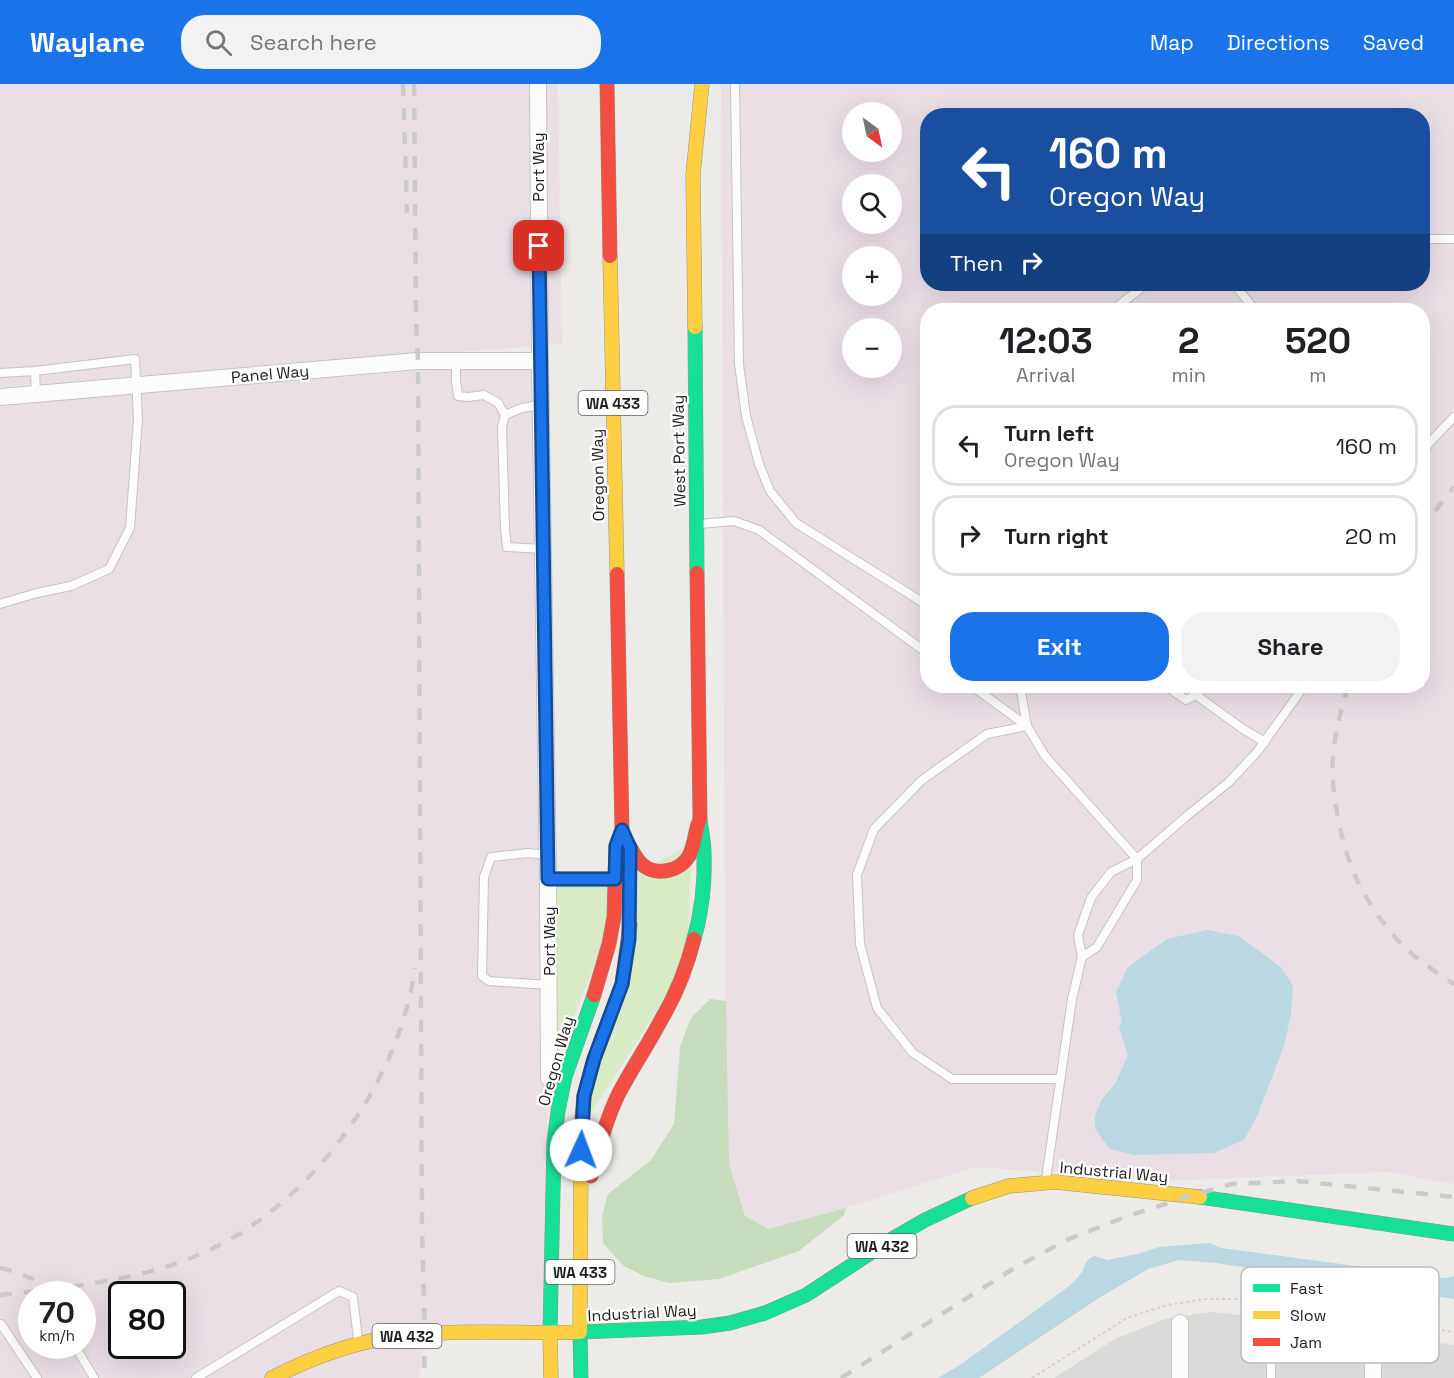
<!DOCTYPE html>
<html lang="en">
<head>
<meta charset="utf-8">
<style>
  body { margin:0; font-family:"Space Grotesk",sans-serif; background:#f2f2f2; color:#202124; height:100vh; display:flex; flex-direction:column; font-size:22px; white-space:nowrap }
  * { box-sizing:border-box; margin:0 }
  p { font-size:20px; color:#757577 }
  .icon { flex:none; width:33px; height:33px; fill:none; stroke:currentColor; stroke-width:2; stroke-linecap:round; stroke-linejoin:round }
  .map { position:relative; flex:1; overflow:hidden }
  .drawer { position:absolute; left:920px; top:219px; width:510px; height:390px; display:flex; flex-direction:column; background:#fff; border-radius:24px; box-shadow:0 6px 24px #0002 }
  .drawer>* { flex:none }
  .hud { position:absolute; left:920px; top:24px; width:510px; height:183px; border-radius:24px; box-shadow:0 6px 24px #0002; background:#1a4fa0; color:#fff; overflow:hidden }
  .needle { width:39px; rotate:147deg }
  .fabs { position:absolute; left:842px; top:18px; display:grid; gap:12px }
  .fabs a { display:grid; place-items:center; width:60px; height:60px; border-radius:50%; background:#fff; box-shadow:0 6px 24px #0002; font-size:30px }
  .speed { position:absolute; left:18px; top:1197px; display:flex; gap:12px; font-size:30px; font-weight:700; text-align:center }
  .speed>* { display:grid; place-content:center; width:78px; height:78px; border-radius:50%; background:#fff; box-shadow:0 6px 24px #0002; line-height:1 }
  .speed small { font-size:15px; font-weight:400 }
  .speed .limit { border:3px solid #111; border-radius:9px; background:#fff; color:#111 }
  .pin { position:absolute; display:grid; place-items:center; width:51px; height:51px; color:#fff; margin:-26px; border-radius:12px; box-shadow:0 3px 9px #0006 }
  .me { position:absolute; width:66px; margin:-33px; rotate:2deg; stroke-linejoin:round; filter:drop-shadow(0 0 4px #0008) }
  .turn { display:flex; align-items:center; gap:21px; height:126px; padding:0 30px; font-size:27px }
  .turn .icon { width:78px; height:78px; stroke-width:2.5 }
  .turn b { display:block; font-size:42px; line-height:51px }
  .then { display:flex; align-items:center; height:57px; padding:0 30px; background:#0003; gap:12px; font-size:22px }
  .eta { display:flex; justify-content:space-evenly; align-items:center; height:102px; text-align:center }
  .eta b { font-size:36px; font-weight:600; line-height:42px }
  .primary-button { display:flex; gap:12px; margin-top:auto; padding:12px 30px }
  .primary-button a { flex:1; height:69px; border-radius:24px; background:#1a73e8; color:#fff; font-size:24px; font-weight:600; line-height:69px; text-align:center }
  .primary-button a+a { background:#f2f2f2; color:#202124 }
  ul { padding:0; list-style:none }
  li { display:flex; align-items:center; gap:18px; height:81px; margin:0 12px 9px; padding:0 18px; border:3px solid #e0e0e0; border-radius:24px }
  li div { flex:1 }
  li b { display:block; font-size:22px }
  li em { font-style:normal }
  header { display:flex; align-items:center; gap:36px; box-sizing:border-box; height:84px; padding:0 30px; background:#1a73e8; color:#fff }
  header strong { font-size:28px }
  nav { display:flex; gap:33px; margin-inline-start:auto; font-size:21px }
  .search { width:420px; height:54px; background:#f2f2f2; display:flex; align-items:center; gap:15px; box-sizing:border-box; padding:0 21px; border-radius:24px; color:#757577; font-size:22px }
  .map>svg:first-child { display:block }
  .residential { fill:#dcdad8 }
  .industrial { fill:#ebdfe6; fill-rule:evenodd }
  .grass { fill:#d9ebc4 }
  .forest { fill:#c6dcbc }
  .water { fill:#b9d8e1 }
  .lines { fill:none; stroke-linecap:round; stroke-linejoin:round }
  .lane-casing { stroke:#c5c4c3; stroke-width:10 }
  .street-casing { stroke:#c5c4c3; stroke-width:18 }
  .fast-casing { stroke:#95977e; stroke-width:15 }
  .slow-casing { stroke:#95977e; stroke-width:15 }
  .jam-casing { stroke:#95977e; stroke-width:15 }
  .path { stroke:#dbccc9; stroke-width:2; stroke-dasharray:3 3; stroke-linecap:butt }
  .lane { stroke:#fcfcfb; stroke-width:8 }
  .street { stroke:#fcfcfb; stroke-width:16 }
  .fast { stroke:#16e098; stroke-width:14 }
  .slow { stroke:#ffcf43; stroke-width:14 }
  .jam { stroke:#f24e42; stroke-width:14 }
  .rail { stroke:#cacac9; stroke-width:4.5; stroke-dasharray:12 12; stroke-linecap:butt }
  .route-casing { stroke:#114b97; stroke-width:15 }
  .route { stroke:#1a73e8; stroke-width:10 }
  .labels { text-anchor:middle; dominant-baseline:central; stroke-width:4.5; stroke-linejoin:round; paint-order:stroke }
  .shield { fill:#fff; stroke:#626262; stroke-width:1.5 }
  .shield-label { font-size:15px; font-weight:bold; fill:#1e1e1e }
  .street-label { font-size:16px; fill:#1e1e1e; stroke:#fff }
  .key { fill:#fff; stroke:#bcbcbc; stroke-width:1.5 }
  .key-label { font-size:16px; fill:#1e1e1e }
</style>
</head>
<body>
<header>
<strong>Waylane</strong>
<div class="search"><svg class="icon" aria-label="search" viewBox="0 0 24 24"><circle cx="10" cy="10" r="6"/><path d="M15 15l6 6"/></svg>Search here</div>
<nav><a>Map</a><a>Directions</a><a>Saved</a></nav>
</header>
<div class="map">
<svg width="1454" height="1294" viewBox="0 0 1454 1294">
  <rect width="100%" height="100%" fill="#edebe7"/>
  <path class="residential" d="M 1211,1228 L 1290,1237 L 1454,1261 L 1454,1294 L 1054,1294 L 1115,1255 L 1168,1234 Z"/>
  <g class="industrial">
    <path d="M 0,0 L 558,0 L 562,260 L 0,303 Z"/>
    <path d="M 721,0 L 1454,0 L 1454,1100 L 1386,1088 L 1164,1097 L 975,1083 L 846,1124 L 768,1145 L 745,1132 L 729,1080 L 725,887 ZM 852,28 L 891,28 L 891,68 L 852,68 ZM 927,32 L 1422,32 L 1422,200 L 927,200 ZM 852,100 L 891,100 L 891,140 L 852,140 ZM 852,172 L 891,172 L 891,212 L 852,212 ZM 927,226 L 1422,226 L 1422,602 L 927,602 ZM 852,244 L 891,244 L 891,284 L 852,284 Z"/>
    <path d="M 540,277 L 550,1249 L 425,1250 L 419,1294 L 0,1294 L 0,320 ZM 32,1210 L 82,1210 L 82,1262 L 32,1262 ZM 122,1210 L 172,1210 L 172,1262 L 122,1262 Z"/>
  </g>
  <g class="grass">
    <path d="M 692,761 L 687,879 L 581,1045 L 629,855 L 630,785 L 646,783 Z"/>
    <path d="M 548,795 L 615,795 L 614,833 L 549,994 Z"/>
  </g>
  <path class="forest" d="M 710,915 L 726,917 L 729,1080 L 745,1132 L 768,1145 L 846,1124 L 844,1131 L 799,1167 L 719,1195 L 669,1199 L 644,1192 L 624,1182 L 603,1159 L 602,1132 L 608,1110 L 651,1076 L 674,1040 L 680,963 L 691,934 Z"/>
  <g class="water">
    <path d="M 1207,846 L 1239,852 L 1282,884 L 1293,903 L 1291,930 L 1284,962 L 1258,1030 L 1244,1056 L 1214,1069 L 1134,1071 L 1110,1065 L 1095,1045 L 1095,1032 L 1102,1015 L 1115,1000 L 1128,971 L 1119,944 L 1122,938 L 1116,909 L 1127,884 L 1167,855 Z"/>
    <path d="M 1209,1159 L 1221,1164 L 1446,1194 L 1454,1192 L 1454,1215 L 1216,1179 L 1179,1176 L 1148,1185 L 1099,1214 L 979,1294 L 938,1294 L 960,1281 L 1068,1203 C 1073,1198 1079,1193 1082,1188 C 1086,1180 1085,1176 1094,1172 L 1108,1176 L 1137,1170 L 1159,1163 Z"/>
  </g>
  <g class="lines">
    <defs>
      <g id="lane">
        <path d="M 735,0 L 739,280 L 746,332 L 759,380 L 770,407 L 796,439 L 927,521"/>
        <path d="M 1422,155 L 1454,155"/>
        <path d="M 1234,200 L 1255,226"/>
        <path d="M 1113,226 L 1146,200"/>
        <path d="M 456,278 L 456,297 L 458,312 L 468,313 L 484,311 L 498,319 L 505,331"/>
        <path d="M 35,287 L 36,310"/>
        <path d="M 0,289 L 35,287 L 135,275 L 138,335 L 130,444 L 109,485 L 71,502 L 37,509 L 0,520"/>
        <path d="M 540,321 L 522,324 L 505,331 L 502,343 L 505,445 L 507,463 L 543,465"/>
        <path d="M 1422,371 L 1429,359 L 1454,333"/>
        <path d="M 700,440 L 734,437 L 759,446 L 927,569"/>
        <path d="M 972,602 L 1027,642"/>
        <path d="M 1020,602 L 1027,642 L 1045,672 L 1137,775 L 1137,796 L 1097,863 L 1082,873"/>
        <path d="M 1166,602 L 1186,616 L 1196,611 L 1204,602"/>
        <path d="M 1196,611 L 1243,645 L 1265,658"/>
        <path d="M 1027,642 L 987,650 L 922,696 L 874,745 L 857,791 L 860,860 L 877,924 L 913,969 L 952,995 L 1060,995"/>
        <path d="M 548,771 L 528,769 L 491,773 L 484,793 L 482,892 L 489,897 L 549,901"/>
        <path d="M 1046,1095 L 1072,915 L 1082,873 L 1078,851 L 1091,814 L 1111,788 L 1137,775 L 1188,731 L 1229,698 L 1257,668 L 1297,612 L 1303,602"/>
        <path d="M 0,1240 L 1,1240 L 37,1294"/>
        <path d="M 75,1262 L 94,1294"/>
        <path d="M 1271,1281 L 1271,1294"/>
        <path d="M 196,1294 L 339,1207 L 353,1213 L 358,1255"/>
      </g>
      <g id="street">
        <path d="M 538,0 L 540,277 L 548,795 L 549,994"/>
        <path d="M 0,313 L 418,277 L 540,277"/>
        <path d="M 1373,1258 L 1373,1294"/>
        <path d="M 1180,1294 L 1180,1239"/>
      </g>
      <g id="fast">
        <path d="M 695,243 L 697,489"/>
        <path d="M 694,855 C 702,827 705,798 704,769 C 704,757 701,746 700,735"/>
        <path d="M 1200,1113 L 1454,1150"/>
        <path d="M 550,1249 L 554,1059 L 558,1027 L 565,993 L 594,911"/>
        <path d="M 581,1294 L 580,1248 L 702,1243 L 730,1239 L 765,1229 L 806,1211 L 892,1155 L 925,1136 L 972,1114"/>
      </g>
      <g id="slow">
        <path d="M 610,172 L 617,490"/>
        <path d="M 695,243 L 693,91 L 702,0"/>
        <path d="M 548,795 L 615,795"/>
        <path d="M 972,1114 L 1009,1102 L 1055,1098 L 1200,1113"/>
        <path d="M 550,1249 L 551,1294"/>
        <path d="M 272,1294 C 309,1275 347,1260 388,1254 C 451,1244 516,1250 580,1248 L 581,1070"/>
      </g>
      <g id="jam">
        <path d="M 607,0 L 610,172"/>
        <path d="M 697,489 L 700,735"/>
        <path d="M 630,763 C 634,770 637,777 644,782 C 658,792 680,787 689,772 C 694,762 695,750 698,740"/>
        <path d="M 594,911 L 609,860 L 614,833 L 616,762 L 622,746 L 617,490"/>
        <path d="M 581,1070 L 581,1045 L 584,1012 L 594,975 L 622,900 L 630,841"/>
        <path d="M 591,1092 C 599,1064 606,1035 619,1009 C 632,984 648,961 661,936 C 676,911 687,883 694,855"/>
      </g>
    </defs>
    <use href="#lane" class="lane-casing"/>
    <use href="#street" class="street-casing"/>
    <use href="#fast" class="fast-casing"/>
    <use href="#slow" class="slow-casing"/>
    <use href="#jam" class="jam-casing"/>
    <path class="path" d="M 1032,1294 L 1127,1234 L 1167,1221 L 1206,1215 L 1239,1215 L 1454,1248"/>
    <use href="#lane" class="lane"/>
    <use href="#street" class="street"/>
    <use href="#fast" class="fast"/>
    <use href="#slow" class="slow"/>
    <use href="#jam" class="jam"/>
    <g class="rail">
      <path d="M 403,0 L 407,129"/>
      <path d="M 414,0 L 416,234 L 418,277 L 422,1148 L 425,1250 L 424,1294"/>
      <path d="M 1422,447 L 1446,412 L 1454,403"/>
      <path d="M 1348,602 C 1341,625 1335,648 1333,673 C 1330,706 1342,764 1356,794 C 1367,817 1385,844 1403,862 C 1418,876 1437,889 1454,900"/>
      <path d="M 0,1184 L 12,1187 L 38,1197"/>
      <path d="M 0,1211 C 66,1203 133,1198 196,1172 C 306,1127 399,1002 415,884"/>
      <path d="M 841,1294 L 1016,1183 L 1069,1155 L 1125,1133 L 1190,1112 L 1232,1100 L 1297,1097 L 1454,1113"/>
    </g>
  </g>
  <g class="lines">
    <defs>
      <path id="route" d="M 539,162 L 548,795 L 615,795 L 616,762 L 622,746 L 630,764 L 629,855 L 622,900 L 594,975 L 584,1012 L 581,1066"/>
    </defs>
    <use href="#route" class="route-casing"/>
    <use href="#route" class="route"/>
  </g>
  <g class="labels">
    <g class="shield">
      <rect x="578.5" y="307" width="69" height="24" rx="4.5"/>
      <rect x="847.5" y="1150" width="69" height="24" rx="4.5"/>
      <rect x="545.5" y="1176" width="69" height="24" rx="4.5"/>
      <rect x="372.5" y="1240" width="69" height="24" rx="4.5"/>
    </g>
    <g class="shield-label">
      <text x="613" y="319">WA 433</text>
      <text x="882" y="1162">WA 432</text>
      <text x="580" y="1188">WA 433</text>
      <text x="407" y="1252">WA 432</text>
    </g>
    <g class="street-label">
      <text transform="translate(538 83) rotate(-90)">Port Way</text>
      <text transform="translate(270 290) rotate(-5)">Panel Way</text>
      <text transform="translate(679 367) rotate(-91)">West Port Way</text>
      <text transform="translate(598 391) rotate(-91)">Oregon Way</text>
      <text transform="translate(549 857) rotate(-90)">Port Way</text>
      <text transform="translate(556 977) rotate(-74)">Oregon Way</text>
      <text transform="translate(1114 1088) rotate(5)">Industrial Way</text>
      <text transform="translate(642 1229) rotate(-3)">Industrial Way</text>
    </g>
  </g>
  <rect x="1241" y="1183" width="198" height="96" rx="9" class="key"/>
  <rect x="1253" y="1200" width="27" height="8" fill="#16e098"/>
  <rect x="1253" y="1227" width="27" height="8" fill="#ffcf43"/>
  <rect x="1253" y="1254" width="27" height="8" fill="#f24e42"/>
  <g class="key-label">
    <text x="1290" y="1210">Fast</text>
    <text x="1290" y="1237">Slow</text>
    <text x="1290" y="1264">Jam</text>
  </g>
</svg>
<div class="fabs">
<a><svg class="needle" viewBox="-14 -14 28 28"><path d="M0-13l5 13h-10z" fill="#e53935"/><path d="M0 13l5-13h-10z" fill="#757577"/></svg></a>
<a><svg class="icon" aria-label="search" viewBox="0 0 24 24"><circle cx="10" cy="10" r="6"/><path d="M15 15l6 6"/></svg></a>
<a>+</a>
<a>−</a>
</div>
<div class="speed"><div>70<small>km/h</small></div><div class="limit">80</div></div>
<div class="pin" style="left:539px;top:162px;background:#d93025"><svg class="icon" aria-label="arrive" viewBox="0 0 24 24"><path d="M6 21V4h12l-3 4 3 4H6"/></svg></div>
<svg class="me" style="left:581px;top:1066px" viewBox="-20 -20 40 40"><circle r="19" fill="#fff"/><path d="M0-13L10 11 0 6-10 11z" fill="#1a73e8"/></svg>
<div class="hud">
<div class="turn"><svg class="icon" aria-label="left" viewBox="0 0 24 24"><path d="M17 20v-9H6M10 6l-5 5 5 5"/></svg><div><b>160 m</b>Oregon Way</div></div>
<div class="then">Then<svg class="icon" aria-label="right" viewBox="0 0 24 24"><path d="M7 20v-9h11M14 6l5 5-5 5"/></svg></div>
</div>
<section class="drawer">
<div class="eta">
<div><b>12:03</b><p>Arrival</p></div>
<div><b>2</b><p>min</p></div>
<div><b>520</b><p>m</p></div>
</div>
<ul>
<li><svg class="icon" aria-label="left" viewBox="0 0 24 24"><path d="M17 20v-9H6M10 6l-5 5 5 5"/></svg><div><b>Turn left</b><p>Oregon Way</p></div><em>160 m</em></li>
<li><svg class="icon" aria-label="right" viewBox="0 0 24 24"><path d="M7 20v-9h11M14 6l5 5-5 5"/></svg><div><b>Turn right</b></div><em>20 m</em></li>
</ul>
<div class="primary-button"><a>Exit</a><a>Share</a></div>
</section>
</div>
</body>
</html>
